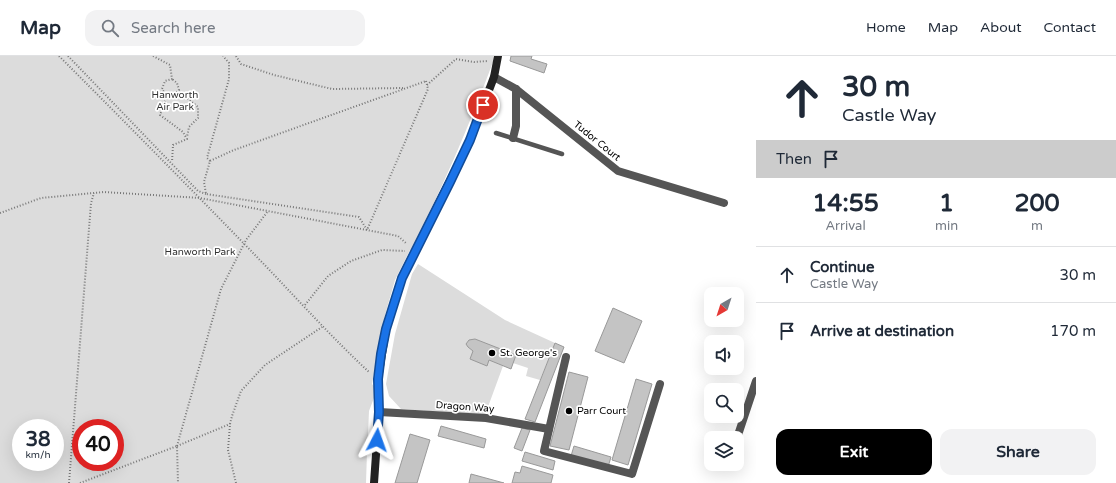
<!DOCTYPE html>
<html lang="en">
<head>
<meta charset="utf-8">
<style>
  body { margin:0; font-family:"Varela Round",sans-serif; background:#f2f2f3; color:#1f2937; height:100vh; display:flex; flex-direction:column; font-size:15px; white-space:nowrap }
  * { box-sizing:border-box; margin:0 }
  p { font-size:13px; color:#747a83 }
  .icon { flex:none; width:22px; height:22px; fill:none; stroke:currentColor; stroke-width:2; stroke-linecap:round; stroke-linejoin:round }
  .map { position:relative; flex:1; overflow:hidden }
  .sheet { display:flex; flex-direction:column; background:#fff; width:360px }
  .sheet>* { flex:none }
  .banner { background:#fff; color:#1f2937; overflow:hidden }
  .needle { width:26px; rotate:219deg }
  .fabs { position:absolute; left:704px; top:231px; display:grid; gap:8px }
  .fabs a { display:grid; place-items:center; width:40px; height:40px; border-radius:8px; background:#fff; box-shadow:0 4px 16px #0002; font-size:20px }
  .speed { position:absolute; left:12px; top:363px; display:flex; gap:8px; font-size:20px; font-weight:700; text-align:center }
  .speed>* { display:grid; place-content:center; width:52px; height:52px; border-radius:50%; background:#fff; box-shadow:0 4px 16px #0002; line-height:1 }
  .speed small { font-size:10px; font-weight:400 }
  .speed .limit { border:6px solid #d22; background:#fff; color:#111 }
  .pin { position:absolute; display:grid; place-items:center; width:34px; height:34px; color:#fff; margin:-17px; border:2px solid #fff; border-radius:50%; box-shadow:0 1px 4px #0007 }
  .me { position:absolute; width:44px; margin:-22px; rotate:4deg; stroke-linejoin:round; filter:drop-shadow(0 0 3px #0008) }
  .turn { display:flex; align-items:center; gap:14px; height:84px; padding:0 20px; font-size:18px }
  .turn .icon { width:52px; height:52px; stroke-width:2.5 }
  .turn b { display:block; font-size:28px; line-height:34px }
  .then { display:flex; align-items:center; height:38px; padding:0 20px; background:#0003; gap:8px; font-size:15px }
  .eta { display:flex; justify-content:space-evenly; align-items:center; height:68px; text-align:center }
  .eta b { font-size:24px; font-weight:800; line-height:28px }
  .button { display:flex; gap:8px; margin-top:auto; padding:8px 20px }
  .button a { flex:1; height:46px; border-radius:12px; background:#000; color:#fff; font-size:16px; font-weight:800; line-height:46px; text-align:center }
  .button a+a { background:#f2f2f3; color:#1f2937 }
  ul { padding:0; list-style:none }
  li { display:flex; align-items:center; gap:12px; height:56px; padding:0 20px; border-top:1px solid #e0e1e3 }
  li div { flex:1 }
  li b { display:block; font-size:15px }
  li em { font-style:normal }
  header { display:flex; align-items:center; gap:24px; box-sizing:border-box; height:56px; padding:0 20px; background:#fff; border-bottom:1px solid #e0e1e3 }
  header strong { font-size:19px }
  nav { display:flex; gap:22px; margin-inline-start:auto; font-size:14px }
  .search { width:280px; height:36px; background:#f2f2f3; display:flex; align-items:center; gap:10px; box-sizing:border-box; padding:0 14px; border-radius:12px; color:#747a83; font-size:15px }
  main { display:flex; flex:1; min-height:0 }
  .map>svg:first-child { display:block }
  .green { fill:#dcdcdc; fill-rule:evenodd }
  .building { fill:#c4c4c4; stroke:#999 }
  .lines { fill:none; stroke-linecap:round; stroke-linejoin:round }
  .path { stroke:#777; stroke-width:2; stroke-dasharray:1 2; stroke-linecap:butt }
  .lane { stroke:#555; stroke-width:4.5 }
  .street { stroke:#555; stroke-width:8 }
  .secondary { stroke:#222; stroke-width:8 }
  .route-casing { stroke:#114b97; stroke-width:10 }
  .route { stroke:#1a73e8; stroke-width:7 }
  .poi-dot { fill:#000; stroke:#fff; stroke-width:1.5 }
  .labels { text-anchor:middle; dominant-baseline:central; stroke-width:3.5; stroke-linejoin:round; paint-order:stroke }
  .park-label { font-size:10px; fill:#333; stroke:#fff }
  .street-label { font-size:10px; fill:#000; stroke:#fff }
  .poi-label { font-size:10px; fill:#000; stroke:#fff; text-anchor:start }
</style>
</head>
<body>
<header>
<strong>Map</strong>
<div class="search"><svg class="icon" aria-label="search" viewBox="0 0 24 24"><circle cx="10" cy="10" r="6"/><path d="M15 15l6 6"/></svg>Search here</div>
<nav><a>Home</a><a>Map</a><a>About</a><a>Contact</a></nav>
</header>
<main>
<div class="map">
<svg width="756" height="427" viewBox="0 0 756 427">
  <rect width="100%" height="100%" fill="#fff"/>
  <g class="green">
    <path d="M 0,0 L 493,0 L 493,6 C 469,70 442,133 411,194 L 410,194 L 395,224 L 385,259 L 372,328 L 377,334 L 369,355 L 368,378 L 372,389 L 367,396 L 366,427 L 0,427 ZM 21,372 L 55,372 L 55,406 L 21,406 ZM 81,372 L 115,372 L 115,406 L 81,406 Z"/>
    <path d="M 418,208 L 505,264 L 555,287 L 540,324 L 526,320 L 528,312 L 513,307 L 511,313 L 503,310 L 485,359 L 401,353 L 389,340 L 386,328 L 395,278 L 412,218 Z"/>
  </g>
  <g class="building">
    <path d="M 511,0 L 532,0 L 531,3 L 547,8 L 544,17 L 510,5 Z"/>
    <path d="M 613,252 L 642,265 L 624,307 L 595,295 Z"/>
    <path d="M 475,283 L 516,299 L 511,313 L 489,304 L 487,310 L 470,303 L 473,295 L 468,291 L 466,288 L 469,284 Z"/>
    <path d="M 555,287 L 564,291 L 535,366 L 525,363 Z"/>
    <path d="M 569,316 L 588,321 L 569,394 L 550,390 Z"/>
    <path d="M 636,323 L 652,328 L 628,409 L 612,404 Z"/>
    <path d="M 441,370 L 486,383 L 484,392 L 438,380 Z"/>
    <path d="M 522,372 L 530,374 L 522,395 L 514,392 Z"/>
    <path d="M 410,378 L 430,384 L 417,427 L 395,427 Z"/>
    <path d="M 574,390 L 611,401 L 608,411 L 571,400 Z"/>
    <path d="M 525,396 L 555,405 L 553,414 L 522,405 Z"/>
    <path d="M 522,410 L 553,419 L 551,427 L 512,427 L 515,416 L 520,417 Z"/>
    <path d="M 471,418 L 504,427 L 469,427 Z"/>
  </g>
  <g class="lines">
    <g class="path">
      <path d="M 59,0 C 125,66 190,132 255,199 C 293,238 329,279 369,316"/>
      <path d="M 68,0 L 198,135 L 206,138"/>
      <path d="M 153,0 L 170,9 L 172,23 L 165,25 L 162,33 L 167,40 L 160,59 L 183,76 L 187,83 L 173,89 L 172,106"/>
      <path d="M 236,0 L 241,8 L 274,19 L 332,33 L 403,32"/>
      <path d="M 426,25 L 428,33 L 367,174 L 359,161 L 206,138 L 204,126 L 210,105 L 234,94 Z"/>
      <path d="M 427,29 L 456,3 L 474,6 L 488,5"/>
      <path d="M 167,40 L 172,40 L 177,42 L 187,42 L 198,51 L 198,62 L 189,71 L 187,81"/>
      <path d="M 172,40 L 179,34 L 177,27 L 172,23"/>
      <path d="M 210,105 L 207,102 L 229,23 L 229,7 L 223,0"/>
      <path d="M 0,157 L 41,142 L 104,136 L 200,142 L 398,180 L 407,188"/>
      <path d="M 305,249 L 328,220 L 351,205 L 382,194 L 405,195"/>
      <path d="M 177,390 L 221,233 L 246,184 L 268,155"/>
      <path d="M 177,390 L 230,368"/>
      <path d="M 69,427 L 91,147 L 94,137"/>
      <path d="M 80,427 L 177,390 L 178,427"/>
      <path d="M 236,427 L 228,394 L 230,368 L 232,360 L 241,335 L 265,309 L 322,271"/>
    </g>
    <path class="lane" d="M 496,77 L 562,98"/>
    <g class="street">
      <path d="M 494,21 L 516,33 L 618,115 L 724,147"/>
      <path d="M 513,82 L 516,70 L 516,33"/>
      <path d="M 566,301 L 544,395 L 632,418 L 660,328"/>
      <path d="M 379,356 L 486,362 L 549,373"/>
      <path d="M 737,382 L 756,325"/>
    </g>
    <path class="secondary" d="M 374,427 L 379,356 L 378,323 L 386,273 L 402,222 L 470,84 L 494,21 L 498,0"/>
  </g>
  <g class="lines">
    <defs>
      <path id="route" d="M 377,384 L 379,356 L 378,323 L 381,298 L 386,273 L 402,222 L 450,126 L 470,84 L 483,49"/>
    </defs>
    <use href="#route" class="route-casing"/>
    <use href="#route" class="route"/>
  </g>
  <g class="poi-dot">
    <circle cx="492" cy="297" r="4"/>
    <circle cx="569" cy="355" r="4"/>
  </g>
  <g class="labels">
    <g class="park-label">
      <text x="175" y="39">Hanworth<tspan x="175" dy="12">Air Park</tspan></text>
      <text x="200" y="196">Hanworth Park</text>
    </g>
    <g class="street-label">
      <text transform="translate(597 85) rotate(39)">Tudor Court</text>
      <text transform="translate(465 351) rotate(4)">Dragon Way</text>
    </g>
    <g class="poi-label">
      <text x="500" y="297">St. George's</text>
      <text x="577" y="355">Parr Court</text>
    </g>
  </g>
</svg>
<div class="fabs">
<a><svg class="needle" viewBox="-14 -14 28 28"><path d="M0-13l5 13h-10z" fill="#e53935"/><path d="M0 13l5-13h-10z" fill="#747a83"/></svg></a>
<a><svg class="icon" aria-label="sound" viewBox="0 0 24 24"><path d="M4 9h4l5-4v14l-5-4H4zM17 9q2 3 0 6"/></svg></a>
<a><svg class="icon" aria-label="search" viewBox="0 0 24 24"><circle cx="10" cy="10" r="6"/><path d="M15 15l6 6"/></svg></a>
<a><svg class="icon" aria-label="layers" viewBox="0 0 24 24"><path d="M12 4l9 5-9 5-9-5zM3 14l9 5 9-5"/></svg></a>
</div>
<div class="speed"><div>38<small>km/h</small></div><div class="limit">40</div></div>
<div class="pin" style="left:483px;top:49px;background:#d93025"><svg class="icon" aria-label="arrive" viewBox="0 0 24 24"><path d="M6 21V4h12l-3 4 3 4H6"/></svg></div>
<svg class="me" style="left:377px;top:384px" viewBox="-20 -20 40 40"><path d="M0-17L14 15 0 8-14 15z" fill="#1a73e8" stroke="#fff" stroke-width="4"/></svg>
</div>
<section class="sheet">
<div class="banner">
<div class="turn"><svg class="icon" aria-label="ahead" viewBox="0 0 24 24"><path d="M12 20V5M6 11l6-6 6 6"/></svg><div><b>30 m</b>Castle Way</div></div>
<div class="then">Then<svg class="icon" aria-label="arrive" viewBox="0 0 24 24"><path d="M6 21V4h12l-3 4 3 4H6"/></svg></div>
</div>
<div class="eta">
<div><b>14:55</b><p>Arrival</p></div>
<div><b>1</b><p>min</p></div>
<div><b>200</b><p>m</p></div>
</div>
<ul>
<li><svg class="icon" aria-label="ahead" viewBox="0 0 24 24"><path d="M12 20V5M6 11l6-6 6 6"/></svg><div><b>Continue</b><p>Castle Way</p></div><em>30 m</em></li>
<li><svg class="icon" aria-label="arrive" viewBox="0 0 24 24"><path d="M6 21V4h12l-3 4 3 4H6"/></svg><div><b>Arrive at destination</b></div><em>170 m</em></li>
</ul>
<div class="button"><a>Exit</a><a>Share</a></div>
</section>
</main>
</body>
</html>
